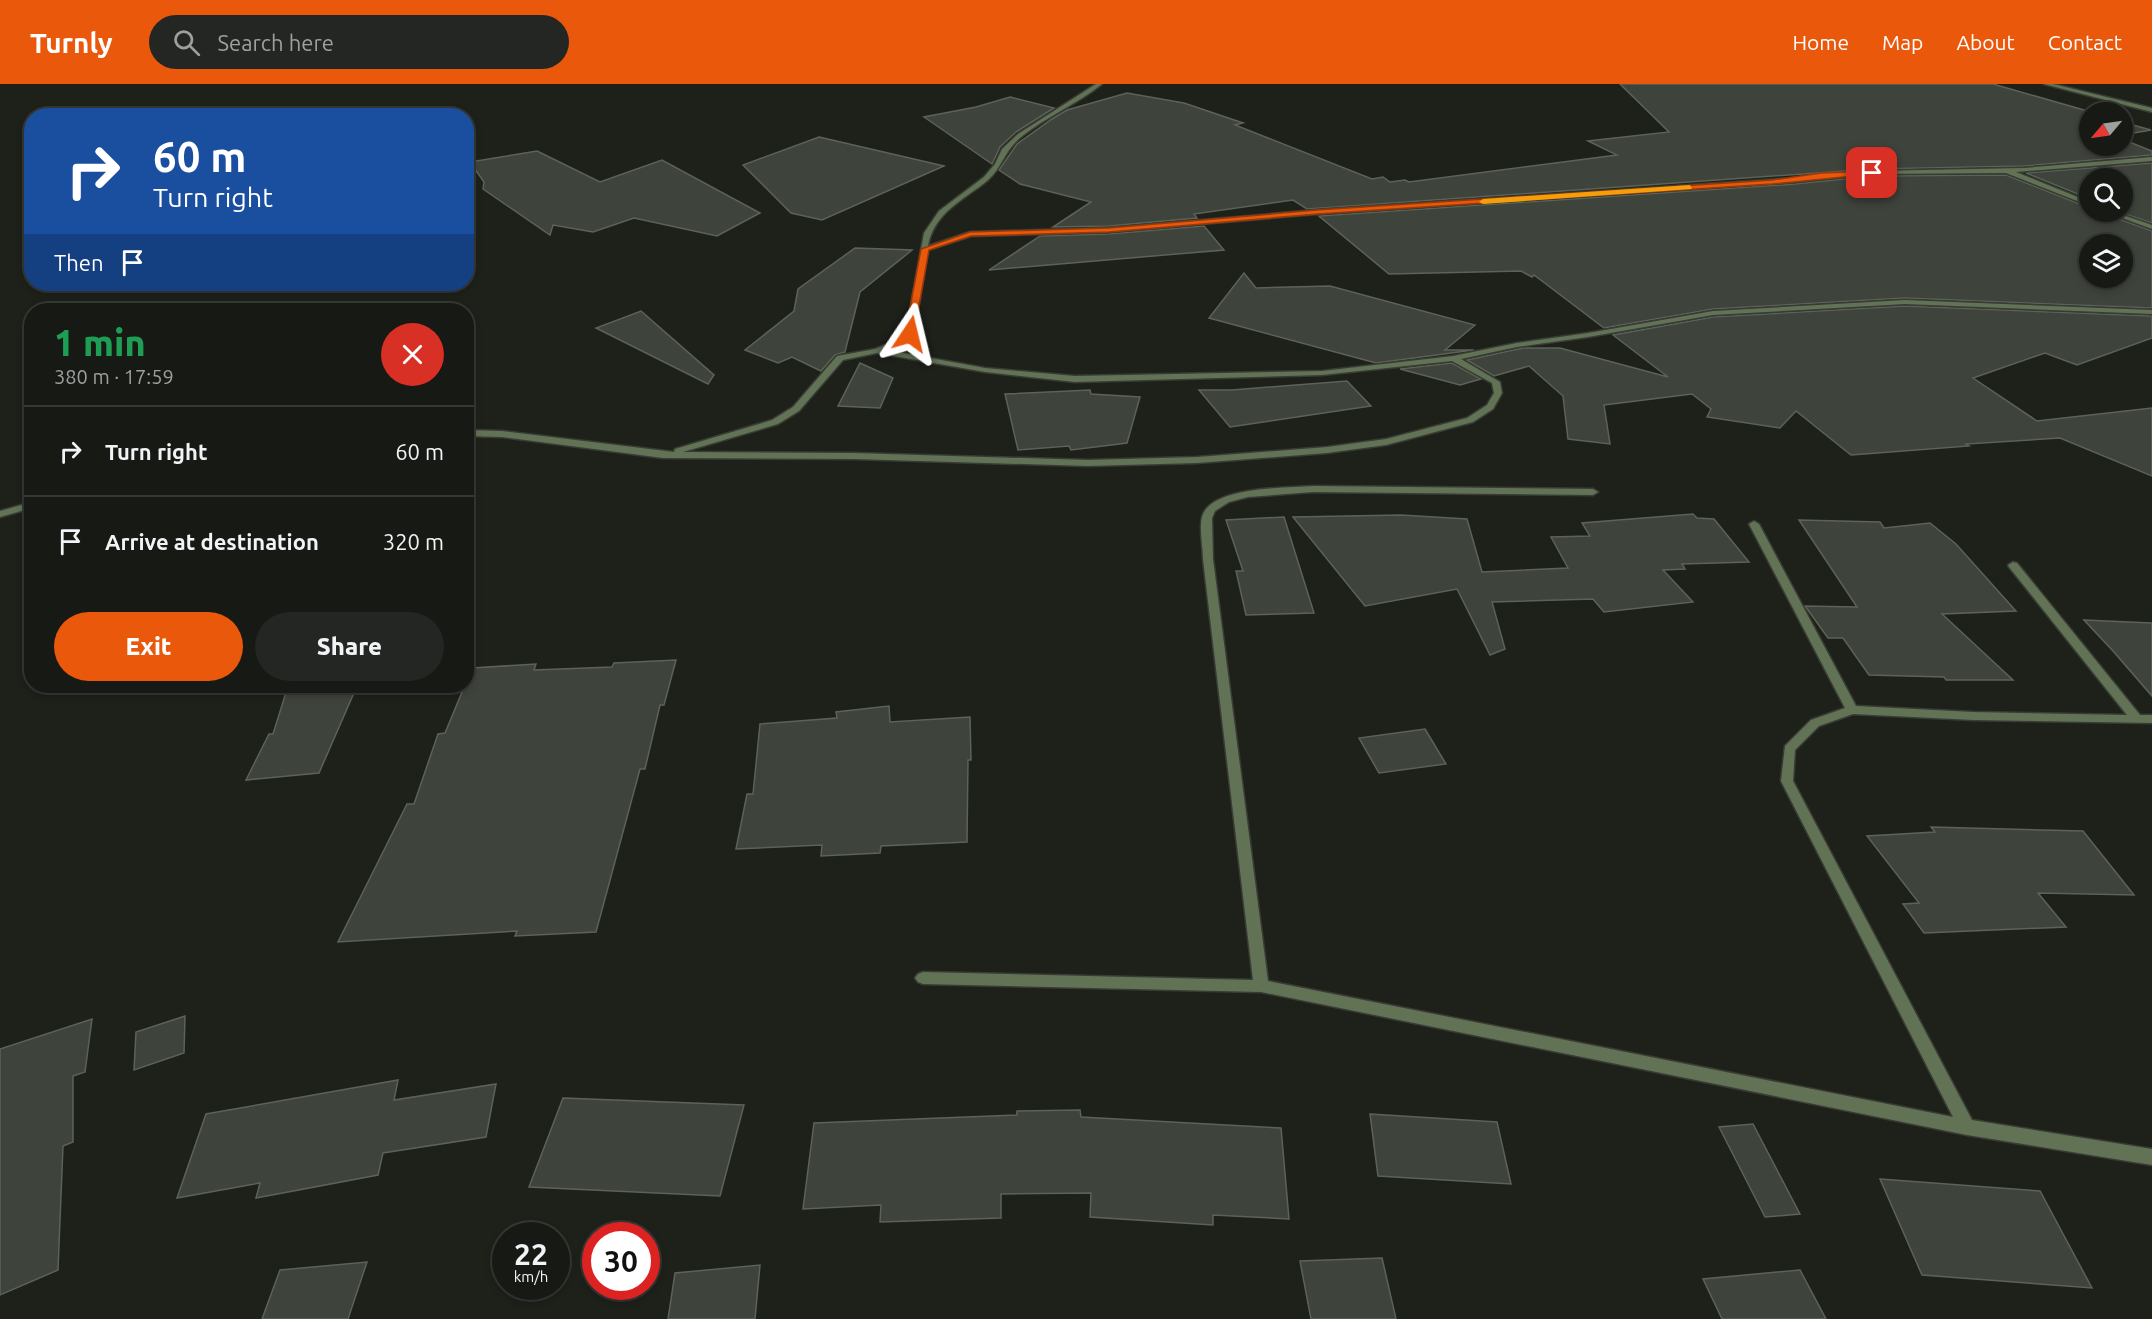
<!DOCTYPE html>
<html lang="en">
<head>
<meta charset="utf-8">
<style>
  body { margin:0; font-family:Ubuntu,sans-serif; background:#232622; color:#f1f3f6; height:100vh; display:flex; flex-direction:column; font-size:22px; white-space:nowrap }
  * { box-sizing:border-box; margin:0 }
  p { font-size:20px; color:#9ea0a0 }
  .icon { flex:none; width:33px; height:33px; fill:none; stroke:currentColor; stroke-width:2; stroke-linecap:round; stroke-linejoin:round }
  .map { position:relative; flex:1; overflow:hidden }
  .side { position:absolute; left:24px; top:219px; width:450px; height:390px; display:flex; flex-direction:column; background:#161914; border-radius:24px; box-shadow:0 3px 9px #0003,0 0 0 2px #353834 }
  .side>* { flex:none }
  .top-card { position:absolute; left:24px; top:24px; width:450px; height:183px; border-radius:24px; box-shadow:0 3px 9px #0003,0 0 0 2px #353834; background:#1a4fa0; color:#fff; overflow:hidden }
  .needle { width:39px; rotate:241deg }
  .buttons { position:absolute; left:2079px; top:18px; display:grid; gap:12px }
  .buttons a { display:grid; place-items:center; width:54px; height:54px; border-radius:50%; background:#161914; box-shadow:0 3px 9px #0003,0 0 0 2px #353834; font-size:30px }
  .speed { position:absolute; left:492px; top:1138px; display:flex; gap:12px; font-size:30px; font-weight:700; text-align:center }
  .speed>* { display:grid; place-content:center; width:78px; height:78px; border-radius:50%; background:#161914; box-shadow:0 3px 9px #0003,0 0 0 2px #353834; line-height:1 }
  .speed small { font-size:15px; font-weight:400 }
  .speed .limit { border:9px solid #d22; background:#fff; color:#111 }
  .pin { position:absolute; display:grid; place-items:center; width:51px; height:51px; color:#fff; margin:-26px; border-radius:12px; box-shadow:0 3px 9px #0006 }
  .me { position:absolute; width:66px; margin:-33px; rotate:10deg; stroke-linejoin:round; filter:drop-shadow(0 0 4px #0008) }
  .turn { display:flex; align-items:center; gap:21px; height:126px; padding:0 30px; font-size:27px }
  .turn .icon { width:78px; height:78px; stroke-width:2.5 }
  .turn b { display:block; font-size:42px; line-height:51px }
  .then { display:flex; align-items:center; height:57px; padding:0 30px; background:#0003; gap:12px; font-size:22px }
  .round { display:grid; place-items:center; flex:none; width:63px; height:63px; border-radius:32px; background:#232622 }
  .overview { display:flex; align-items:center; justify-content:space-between; height:102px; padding:0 30px }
  h1 { font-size:36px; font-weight:800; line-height:45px; color:#1e9e55 }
  .button { display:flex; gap:12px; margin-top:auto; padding:12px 30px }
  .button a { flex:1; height:69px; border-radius:36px; background:#ea580c; color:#fff; font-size:24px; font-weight:800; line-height:69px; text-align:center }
  .button a+a { background:#232622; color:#f1f3f6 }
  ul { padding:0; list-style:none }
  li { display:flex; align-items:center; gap:18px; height:90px; padding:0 30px; border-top:2px solid #353834 }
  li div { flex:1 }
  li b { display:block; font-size:22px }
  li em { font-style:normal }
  header { display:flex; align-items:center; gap:36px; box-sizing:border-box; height:84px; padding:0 30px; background:#ea580c; color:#fff }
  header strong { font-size:28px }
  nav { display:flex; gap:33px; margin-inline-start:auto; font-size:21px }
  .search { width:420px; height:54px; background:#232622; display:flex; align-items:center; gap:15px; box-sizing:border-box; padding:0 21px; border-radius:33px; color:#9ea0a0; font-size:22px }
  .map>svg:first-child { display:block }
  .building { fill:#3e433b; stroke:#5d6259; stroke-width:1.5; fill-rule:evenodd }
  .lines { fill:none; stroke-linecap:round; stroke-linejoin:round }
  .minor-casing { stroke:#383c35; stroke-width:3 }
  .minor { fill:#617255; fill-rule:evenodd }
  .route { fill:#ea580c; stroke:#983908; stroke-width:1.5 }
  .slow { fill:#f59e0b }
</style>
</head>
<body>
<header>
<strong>Turnly</strong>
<div class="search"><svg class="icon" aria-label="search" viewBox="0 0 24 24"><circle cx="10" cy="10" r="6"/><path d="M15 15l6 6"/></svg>Search here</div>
<nav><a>Home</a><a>Map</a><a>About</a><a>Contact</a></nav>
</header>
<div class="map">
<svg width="2152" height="1235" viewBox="0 0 2152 1235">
  <rect width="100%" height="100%" fill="#1d211a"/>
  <g class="building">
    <path d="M 1620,0 L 1993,0 L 2091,28 L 2090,28 L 2090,62 L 2122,62 L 2122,55 L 2152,67 L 2152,71 L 2024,82 L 1873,85 L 1307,125 L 1293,116 L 1194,130 L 1197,134 L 1109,142 L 1053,143 L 1091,118 L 1020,100 L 999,86 L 1017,60 L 1052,35 L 1067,26 L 1127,9 L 1184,19 L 1243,39 L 1235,41 L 1372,95 L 1383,93 L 1390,98 L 1405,96 L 1409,98 L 1617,71 L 1588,57 L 1669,48 Z"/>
    <path d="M 1010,13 L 1054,24 L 1016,48 L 1000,63 L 992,80 L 924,33 L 976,23 Z"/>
    <path d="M 2122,38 L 2151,46 L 2122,51 Z"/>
    <path d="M 819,53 L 944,82 L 822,136 L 791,129 L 743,81 Z"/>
    <path d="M 537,67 L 600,98 L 662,76 L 760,129 L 717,152 L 634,134 L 593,148 L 553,141 L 550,151 L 483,105 L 484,98 L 470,78 Z"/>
    <path d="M 2152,79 L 2152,139 L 2119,128 L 2122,128 L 2122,94 L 2090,94 L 2090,115 L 2026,89 Z"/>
    <path d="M 2006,91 L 2090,124 L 2090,128 L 2104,128 L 2105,130 L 2152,147 L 2152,224 L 1905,214 L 1713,225 L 1604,244 L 1534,191 L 1532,193 L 1521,187 L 1389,190 L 1319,132 L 1795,100 L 1873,92 ZM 2090,160 L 2122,160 L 2122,194 L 2090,194 Z"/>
    <path d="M 1204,142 L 1224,166 L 989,186 L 1040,152 L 1109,150 Z"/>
    <path d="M 855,164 L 912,166 L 860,208 L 845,268 L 835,271 L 821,287 L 792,273 L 778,279 L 745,266 L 794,227 L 798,205 Z"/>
    <path d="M 1244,189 L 1256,204 L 1330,202 L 1475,241 L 1445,266 L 1474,266 L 1376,279 L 1209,234 Z"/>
    <path d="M 1905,222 L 2152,232 L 2152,254 L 2077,281 L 2045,269 L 1973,294 L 2037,337 L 2152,324 L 2152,392 L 2060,354 L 1966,360 L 1969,362 L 1851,371 L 1796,327 L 1780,344 L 1707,333 L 1711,325 L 1692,310 L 1604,321 L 1610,360 L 1568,355 L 1563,312 L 1529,282 L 1494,292 L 1467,276 L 1523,264 L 1560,264 L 1668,293 L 1613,251 L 1713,233 Z"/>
    <path d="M 641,227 L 714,291 L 708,300 L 596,244 Z"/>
    <path d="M 860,279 L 893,294 L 880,324 L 838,322 Z"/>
    <path d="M 1452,279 L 1481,295 L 1460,301 L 1400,285 Z"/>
    <path d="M 1347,297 L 1371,322 L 1230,343 L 1199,306 L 1232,306 Z"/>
    <path d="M 1090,306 L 1091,310 L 1140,313 L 1127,359 L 1071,366 L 1069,362 L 1018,366 L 1005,310 Z"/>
    <path d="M 1693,430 L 1697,434 L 1714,435 L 1749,478 L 1682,480 L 1685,485 L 1663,486 L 1693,518 L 1604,528 L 1593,515 L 1492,518 L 1505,565 L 1490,571 L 1457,505 L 1365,522 L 1293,433 L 1401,431 L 1467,435 L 1482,488 L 1568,484 L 1551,453 L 1590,452 L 1582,439 Z"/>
    <path d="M 1284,433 L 1314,529 L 1246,531 L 1236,487 L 1243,487 L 1226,436 Z"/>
    <path d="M 1799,436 L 1880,438 L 1884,444 L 1930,439 L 1956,460 L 2016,527 L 1942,530 L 2013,596 L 1946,596 L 1944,593 L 1869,591 L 1843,554 L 1828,554 L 1805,522 L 1857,523 Z"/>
    <path d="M 2084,536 L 2152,539 L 2152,612 L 2113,567 Z"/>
    <path d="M 676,576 L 664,621 L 660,621 L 645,685 L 640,685 L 596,848 L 515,852 L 517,847 L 338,858 L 407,720 L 414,720 L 438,650 L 445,649 L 472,584 L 536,580 L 534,586 L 612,583 L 614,579 Z"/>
    <path d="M 288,602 L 357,602 L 319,689 L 246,696 L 269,650 L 273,650 Z"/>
    <path d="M 889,622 L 890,638 L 970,633 L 971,676 L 968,676 L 967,758 L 881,762 L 880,769 L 821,772 L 822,761 L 736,765 L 747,710 L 753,710 L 760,640 L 837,634 L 836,628 Z"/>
    <path d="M 1425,645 L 1446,680 L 1379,689 L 1359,654 Z"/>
    <path d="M 1931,743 L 2083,747 L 2134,811 L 2038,809 L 2066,843 L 1924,849 L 1903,820 L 1919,819 L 1867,752 L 1935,748 Z"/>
    <path d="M 185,932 L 184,969 L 134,986 L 136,948 Z"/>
    <path d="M 92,935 L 85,988 L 73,992 L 73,1058 L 63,1062 L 58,1186 L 0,1211 L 0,965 Z"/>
    <path d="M 398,996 L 394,1016 L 496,1000 L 486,1053 L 383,1069 L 378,1091 L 256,1114 L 260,1099 L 177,1114 L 206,1030 Z"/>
    <path d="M 563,1014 L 744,1021 L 720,1112 L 529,1103 Z"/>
    <path d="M 1080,1026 L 1081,1033 L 1281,1044 L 1289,1135 L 1213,1131 L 1213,1141 L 1090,1133 L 1091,1109 L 1001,1110 L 1001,1134 L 880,1138 L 881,1121 L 803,1125 L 814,1039 L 1017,1031 L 1017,1027 Z"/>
    <path d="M 1370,1030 L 1497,1038 L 1511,1100 L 1378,1092 Z"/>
    <path d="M 1753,1040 L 1800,1130 L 1765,1133 L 1719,1043 Z"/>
    <path d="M 1880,1095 L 2040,1107 L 2092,1204 L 1922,1191 Z"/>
    <path d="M 1382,1174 L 1396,1235 L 1311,1235 L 1300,1177 Z"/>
    <path d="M 367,1178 L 348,1235 L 262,1235 L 280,1186 Z"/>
    <path d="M 760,1181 L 755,1235 L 668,1235 L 675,1189 Z"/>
    <path d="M 1800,1186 L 1826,1235 L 1722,1235 L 1703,1195 Z"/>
  </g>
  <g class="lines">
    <defs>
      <g id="minor">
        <path d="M 1096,0 L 1102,0 C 1077,20 1046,33 1021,53 C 1004,67 1003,82 988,96 C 964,116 934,128 928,162 L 970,148 L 1109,144 L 1317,126 L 1795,94 L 1873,87 L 2024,84 L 2152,73 L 2152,77 L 2016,88 L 2090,118 L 2090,122 L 2006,89 L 1873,90 L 1795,98 L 1317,130 L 1109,148 L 971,152 L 928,166 L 914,250 L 899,262 L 887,266 L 985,284 L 1075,292 L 1322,287 L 1453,272 L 1517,259 L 1588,249 L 1713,227 L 1905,216 L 2152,226 L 2152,230 L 1905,220 L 1713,231 L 1588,253 L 1517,263 L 1461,275 L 1500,298 L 1502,309 L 1493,325 L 1473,338 L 1386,361 L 1327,369 L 1197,379 L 1088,382 L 854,375 L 663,374 L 502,353 L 466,352 L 466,346 L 502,347 L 674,368 L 675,365 L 772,336 L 793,323 L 837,272 L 875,265 L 893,258 L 906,249 L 924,149 L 939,127 L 984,93 L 995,80 L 1002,65 L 1018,50 ZM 877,269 L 985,288 L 1075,298 L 1322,291 L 1452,277 L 1492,299 L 1494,309 L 1487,321 L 1467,334 L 1386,355 L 1327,363 L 1197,373 L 1088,376 L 854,369 L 683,368 L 778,340 L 799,327 L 843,276 Z"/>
        <path d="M 2044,0 L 2053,0 L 2152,24 L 2152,28 Z"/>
        <path d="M 2106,128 L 2114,128 L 2152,141 L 2152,145 Z"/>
        <path d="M 1313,402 L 1593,405 L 1598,408 L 1593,411 L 1313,408 L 1248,413 L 1229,418 L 1215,427 L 1212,434 L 1213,475 L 1268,897 L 1953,1033 L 1781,697 L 1785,662 L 1811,636 L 1845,624 L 1749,440 L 1754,437 L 1759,440 L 1856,622 L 1973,628 L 2127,631 L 2009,483 L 2008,481 L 2013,478 L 2017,479 L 2140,631 L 2152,631 L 2152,639 L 1973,636 L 1853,630 L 1819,642 L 1795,666 L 1793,697 L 1972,1036 L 2152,1065 L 2152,1081 L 1967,1051 L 1261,908 L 923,900 L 918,898 L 915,894 L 918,890 L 923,888 L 1253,896 L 1203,475 C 1203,462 1199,446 1202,433 C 1210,402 1287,404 1313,402 Z"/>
        <path d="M 32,418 L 32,424 L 0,433 L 0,427 Z"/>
      </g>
    </defs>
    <use href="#minor" class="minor-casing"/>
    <use href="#minor" class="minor"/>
  </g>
  <path class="route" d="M 1872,87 L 1874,90 L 1772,100 L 1317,130 L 1109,148 L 971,152 L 929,166 L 914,250 L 910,252 L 905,250 L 921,165 L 970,148 L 1109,144 L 1317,126 L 1772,96 L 1821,89 Z"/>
  <path class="slow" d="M 1690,101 L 1692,105 L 1483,120 L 1479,118 L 1483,115 Z"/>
</svg>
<div class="buttons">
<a><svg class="needle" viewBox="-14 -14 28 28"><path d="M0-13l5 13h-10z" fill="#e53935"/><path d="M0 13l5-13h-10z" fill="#9ea0a0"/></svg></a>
<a><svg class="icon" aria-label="search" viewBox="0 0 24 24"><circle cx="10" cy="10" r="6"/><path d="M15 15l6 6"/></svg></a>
<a><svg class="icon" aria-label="layers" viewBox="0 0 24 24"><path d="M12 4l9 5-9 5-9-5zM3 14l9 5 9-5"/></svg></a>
</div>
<div class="speed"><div>22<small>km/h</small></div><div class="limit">30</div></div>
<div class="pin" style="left:1872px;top:89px;background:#d93025"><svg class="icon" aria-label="arrive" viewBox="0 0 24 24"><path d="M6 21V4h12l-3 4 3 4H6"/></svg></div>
<svg class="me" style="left:910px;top:250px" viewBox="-20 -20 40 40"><path d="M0-17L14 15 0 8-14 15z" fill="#ea580c" stroke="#fff" stroke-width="4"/></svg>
<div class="top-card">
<div class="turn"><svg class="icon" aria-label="right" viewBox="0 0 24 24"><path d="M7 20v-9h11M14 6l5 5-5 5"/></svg><div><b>60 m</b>Turn right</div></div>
<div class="then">Then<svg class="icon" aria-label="arrive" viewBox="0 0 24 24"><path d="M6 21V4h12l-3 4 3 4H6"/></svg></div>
</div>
<section class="side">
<div class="overview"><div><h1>1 min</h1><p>380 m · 17:59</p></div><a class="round" style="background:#d93025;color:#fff"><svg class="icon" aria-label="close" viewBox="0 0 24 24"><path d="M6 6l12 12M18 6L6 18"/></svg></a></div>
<ul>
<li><svg class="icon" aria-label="right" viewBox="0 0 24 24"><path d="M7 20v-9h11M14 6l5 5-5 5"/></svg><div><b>Turn right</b></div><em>60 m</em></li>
<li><svg class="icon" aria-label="arrive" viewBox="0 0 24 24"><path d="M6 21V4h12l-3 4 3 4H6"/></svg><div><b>Arrive at destination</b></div><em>320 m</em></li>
</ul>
<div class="button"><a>Exit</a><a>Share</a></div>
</section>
</div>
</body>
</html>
